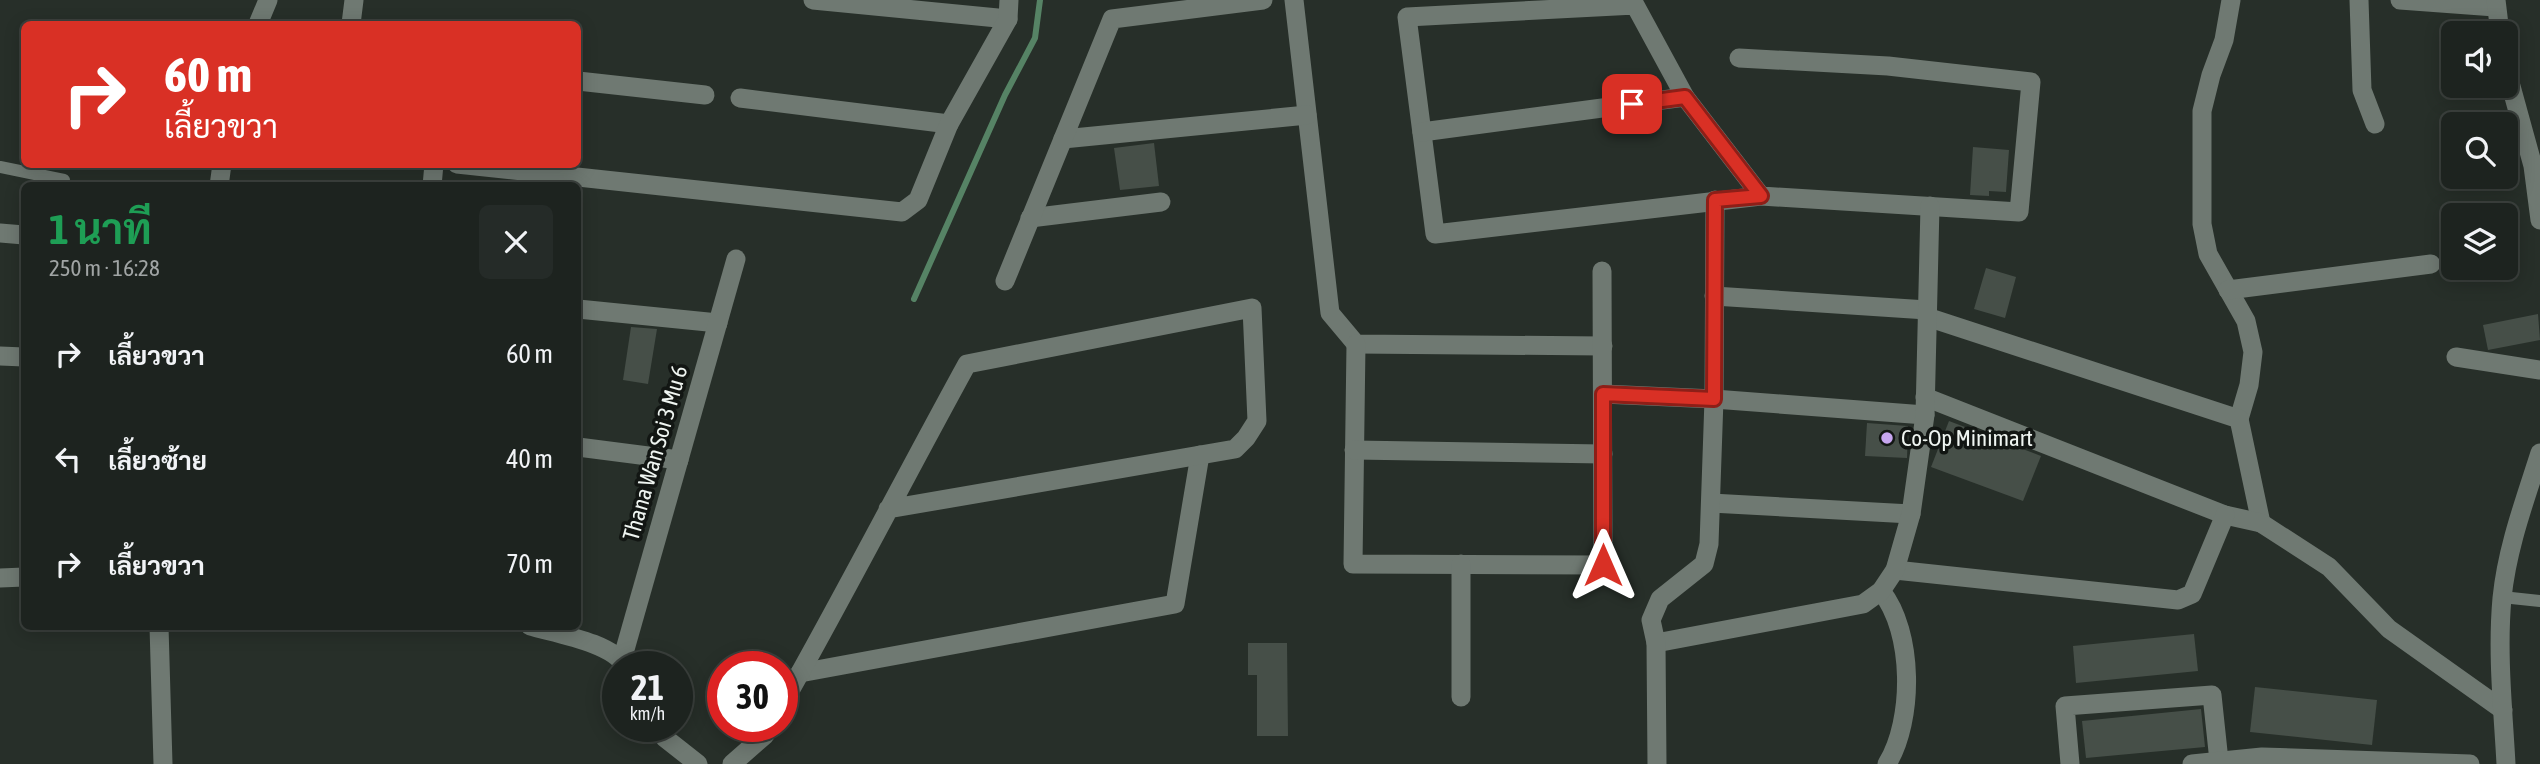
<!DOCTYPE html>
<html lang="th">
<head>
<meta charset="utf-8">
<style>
  body { margin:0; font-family:"Asap Condensed",Sarabun,sans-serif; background:#252b28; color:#f1f3f6; height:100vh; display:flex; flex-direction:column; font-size:26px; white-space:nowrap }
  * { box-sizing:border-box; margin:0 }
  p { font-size:23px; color:#a0a4a4 }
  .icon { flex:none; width:38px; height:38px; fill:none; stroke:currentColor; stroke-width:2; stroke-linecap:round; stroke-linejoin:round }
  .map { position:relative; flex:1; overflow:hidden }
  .panel { position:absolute; left:21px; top:182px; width:560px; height:448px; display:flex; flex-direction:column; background:#1d231f; border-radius:10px; box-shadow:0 4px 18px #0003,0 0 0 2px #3b403d }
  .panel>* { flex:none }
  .top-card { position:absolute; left:21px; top:21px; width:560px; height:147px; border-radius:10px; box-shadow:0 4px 18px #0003,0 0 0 2px #3b403d; background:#d93025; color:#fff; overflow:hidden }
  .tools { position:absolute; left:2441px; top:21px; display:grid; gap:14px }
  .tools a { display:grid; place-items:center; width:77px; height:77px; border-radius:10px; background:#1d231f; box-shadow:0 4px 18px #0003,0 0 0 2px #3b403d; font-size:35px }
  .speed { position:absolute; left:602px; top:651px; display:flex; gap:14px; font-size:35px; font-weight:700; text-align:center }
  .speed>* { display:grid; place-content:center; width:91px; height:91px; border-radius:50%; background:#1d231f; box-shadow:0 4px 18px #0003,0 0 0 2px #3b403d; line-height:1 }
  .speed small { font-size:18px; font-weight:400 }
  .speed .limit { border:10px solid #d22; background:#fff; color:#111 }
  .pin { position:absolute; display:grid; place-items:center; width:60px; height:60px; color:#fff; margin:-30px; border-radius:14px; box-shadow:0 4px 10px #0006 }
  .me { position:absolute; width:77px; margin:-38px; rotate:0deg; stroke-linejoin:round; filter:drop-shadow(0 0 5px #0008) }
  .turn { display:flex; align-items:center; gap:24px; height:147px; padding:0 28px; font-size:32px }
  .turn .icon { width:91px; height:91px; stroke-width:2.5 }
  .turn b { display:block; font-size:49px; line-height:60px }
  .round { display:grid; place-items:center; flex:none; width:74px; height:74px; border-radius:10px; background:#252b28 }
  .head { display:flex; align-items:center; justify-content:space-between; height:119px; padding:0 28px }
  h1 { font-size:42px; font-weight:700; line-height:52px; color:#1e9e55 }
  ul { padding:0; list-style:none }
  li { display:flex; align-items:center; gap:21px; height:105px; padding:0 28px }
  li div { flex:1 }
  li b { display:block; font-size:26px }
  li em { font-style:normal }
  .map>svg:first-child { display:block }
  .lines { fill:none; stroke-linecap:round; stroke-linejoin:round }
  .stream { stroke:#568365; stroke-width:6 }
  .building { fill:#464f48 }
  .service { stroke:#6f7972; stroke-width:12 }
  .minor { stroke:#6f7972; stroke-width:19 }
  .tertiary { stroke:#6f7972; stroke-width:19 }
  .route-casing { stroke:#8d1f18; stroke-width:18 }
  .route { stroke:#d93025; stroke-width:12 }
  .poi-dot { fill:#c7a6ef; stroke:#121613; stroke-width:2.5 }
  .labels { text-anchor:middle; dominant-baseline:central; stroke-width:7; stroke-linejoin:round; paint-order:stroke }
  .poi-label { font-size:23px; fill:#eff5f1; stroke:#121613; text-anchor:start }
  .street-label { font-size:23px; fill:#eff5f1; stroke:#121613 }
</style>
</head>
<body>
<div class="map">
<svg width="2540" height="764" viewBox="0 0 2540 764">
  <rect width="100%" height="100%" fill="#272f29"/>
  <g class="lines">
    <path class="stream" d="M 914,299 L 1005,95 L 1035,38 L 1040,0"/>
  </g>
  <g class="building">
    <path d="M 1154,143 L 1159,186 L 1120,190 L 1114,148 Z"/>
    <path d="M 1973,147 L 2009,150 L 2006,192 L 1989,191 L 1989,196 L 1970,195 Z"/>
    <path d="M 1986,268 L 2016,277 L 2005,318 L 1974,309 Z"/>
    <path d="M 2538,314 L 2540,340 L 2488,350 L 2483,325 Z"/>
    <path d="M 631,327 L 657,329 L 648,384 L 623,380 Z"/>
    <path d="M 1949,421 L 2041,456 L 2023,501 L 1931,467 Z"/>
    <path d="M 1867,423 L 1908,426 L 1907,458 L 1865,456 Z"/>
    <path d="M 2194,634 L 2198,671 L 2076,683 L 2073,646 Z"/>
    <path d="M 1248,643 L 1287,643 L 1288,736 L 1257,736 L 1257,675 L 1248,675 Z"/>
    <path d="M 2255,687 L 2377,700 L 2372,745 L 2250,732 Z"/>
    <path d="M 2201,709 L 2205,747 L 2086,758 L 2082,721 Z"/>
  </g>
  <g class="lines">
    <g class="service">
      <path d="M 0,167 L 64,180"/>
      <path d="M 2502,597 L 2540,601"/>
    </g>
    <g class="minor">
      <path d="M 813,0 L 1008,19"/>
      <path d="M 1294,0 L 1330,313 L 1356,344 L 1603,346"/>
      <path d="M 2231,0 L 2224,40 L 2211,75 L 2202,111 L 2202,224 L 2208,254 L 2246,321 L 2253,352 L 2249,385 L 2239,419"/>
      <path d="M 2359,0 L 2362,90 L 2375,124"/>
      <path d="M 2400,0 L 2495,7"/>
      <path d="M 258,24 L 268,0"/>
      <path d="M 351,24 L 354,0"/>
      <path d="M 1739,58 L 1888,66 L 2031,82 L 2019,212 L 1761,196 L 1435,234 L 1407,17 L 1635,5 L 1685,97 L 1761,196"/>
      <path d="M 578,81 L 705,95"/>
      <path d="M 740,98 L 949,124"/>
      <path d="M 1422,132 L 1685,97"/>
      <path d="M 1063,139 L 1307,115"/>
      <path d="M 457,164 L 902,212 L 918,200 L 949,124 L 1008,19 L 1009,0"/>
      <path d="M 219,186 L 222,164"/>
      <path d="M 432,186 L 434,164"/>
      <path d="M 1030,218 L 1161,202"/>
      <path d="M 0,233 L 24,235"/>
      <path d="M 1005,281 L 1112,19 L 1263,0"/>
      <path d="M 2228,290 L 2431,264"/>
      <path d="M 1714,296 L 1927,310"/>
      <path d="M 578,309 L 718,323"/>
      <path d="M 1927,317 L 2239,419 L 2261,523"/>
      <path d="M 1356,344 L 1353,564 L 1603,565 L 1602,271"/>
      <path d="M 0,356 L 24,357"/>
      <path d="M 2456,357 L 2540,370"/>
      <path d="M 1603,394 L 1714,399 L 1925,415"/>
      <path d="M 1925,397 L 2225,515 L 2261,523 L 2329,567 L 2389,629 L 2503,710"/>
      <path d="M 578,447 L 679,460"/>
      <path d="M 1354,450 L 1603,454"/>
      <path d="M 1711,503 L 1911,514"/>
      <path d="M 1895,570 L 2178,600 L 2192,594 L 2225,515"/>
      <path d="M 0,578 L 24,577"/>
      <path d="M 1881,591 C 1914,632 1914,720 1887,764"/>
      <path d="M 159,626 L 163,764"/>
      <path d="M 530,626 C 553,633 615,643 625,667"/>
      <path d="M 1656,643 L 1863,604 L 1881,591 L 1895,570 L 1911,514 L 1925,415 L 1930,206"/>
      <path d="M 622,660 L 736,259"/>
      <path d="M 800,673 L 1175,604 L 1200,455"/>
      <path d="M 1461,697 L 1461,564"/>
      <path d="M 782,705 C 846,592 905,477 967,364 L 1252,308 L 1257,421 L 1246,438 L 1235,449 L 888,509"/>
      <path d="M 656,726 L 665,738 L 698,764"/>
      <path d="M 732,764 L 765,735 L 770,726"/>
      <path d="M 1657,764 L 1656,643 L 1651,620 L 1660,599 L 1704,564 L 1709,544 L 1714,399 L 1715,200"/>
      <path d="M 2070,764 L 2065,706 L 2212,695 L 2219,761"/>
      <path d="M 2192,764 L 2262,757 L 2470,764"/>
    </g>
    <g class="tertiary">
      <path d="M 2496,0 L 2500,33"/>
      <path d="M 2506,68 L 2533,166 L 2540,220"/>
      <path d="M 2506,764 C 2503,709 2497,653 2502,598 C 2507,548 2525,500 2540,453"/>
    </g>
  </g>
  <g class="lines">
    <defs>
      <path id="route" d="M 1603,565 L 1603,394 L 1714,399 L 1715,200 L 1761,196 L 1685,97 L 1632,104"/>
    </defs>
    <use href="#route" class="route-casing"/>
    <use href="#route" class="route"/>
  </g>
  <circle class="poi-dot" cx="1887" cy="438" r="7"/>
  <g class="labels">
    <g class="poi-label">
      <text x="1901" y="438">Co-Op Minimart</text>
    </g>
    <g class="street-label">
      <text transform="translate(655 453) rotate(-74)">Thana Wan Soi 3 Mu 6</text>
    </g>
  </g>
</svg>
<div class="tools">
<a><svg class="icon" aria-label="sound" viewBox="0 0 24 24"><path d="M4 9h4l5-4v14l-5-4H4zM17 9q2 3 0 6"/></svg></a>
<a><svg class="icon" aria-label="search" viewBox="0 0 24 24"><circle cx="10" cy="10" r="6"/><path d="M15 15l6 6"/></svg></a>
<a><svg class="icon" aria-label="layers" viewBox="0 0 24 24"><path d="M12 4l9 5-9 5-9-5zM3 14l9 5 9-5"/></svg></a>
</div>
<div class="speed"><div>21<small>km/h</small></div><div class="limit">30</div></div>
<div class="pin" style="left:1632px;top:104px;background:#d93025"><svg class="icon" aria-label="arrive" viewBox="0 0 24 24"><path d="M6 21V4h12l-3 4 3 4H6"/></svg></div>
<svg class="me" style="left:1603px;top:565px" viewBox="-20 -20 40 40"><path d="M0-17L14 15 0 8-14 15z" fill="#d93025" stroke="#fff" stroke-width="4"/></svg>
<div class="top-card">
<div class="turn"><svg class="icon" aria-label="right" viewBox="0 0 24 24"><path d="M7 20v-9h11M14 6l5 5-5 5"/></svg><div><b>60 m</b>เลี้ยวขวา</div></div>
</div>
<section class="panel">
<div class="head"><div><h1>1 นาที</h1><p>250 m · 16:28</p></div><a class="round"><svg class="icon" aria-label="close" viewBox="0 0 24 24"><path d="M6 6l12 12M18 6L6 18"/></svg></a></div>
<ul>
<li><svg class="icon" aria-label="right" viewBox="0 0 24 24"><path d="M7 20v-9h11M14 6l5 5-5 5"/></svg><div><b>เลี้ยวขวา</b></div><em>60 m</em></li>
<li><svg class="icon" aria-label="left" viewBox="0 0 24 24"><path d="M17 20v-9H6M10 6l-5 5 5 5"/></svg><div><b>เลี้ยวซ้าย</b></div><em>40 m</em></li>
<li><svg class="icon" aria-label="right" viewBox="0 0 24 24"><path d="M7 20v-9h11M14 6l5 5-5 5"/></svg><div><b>เลี้ยวขวา</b></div><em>70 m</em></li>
</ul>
</section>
</div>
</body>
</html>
